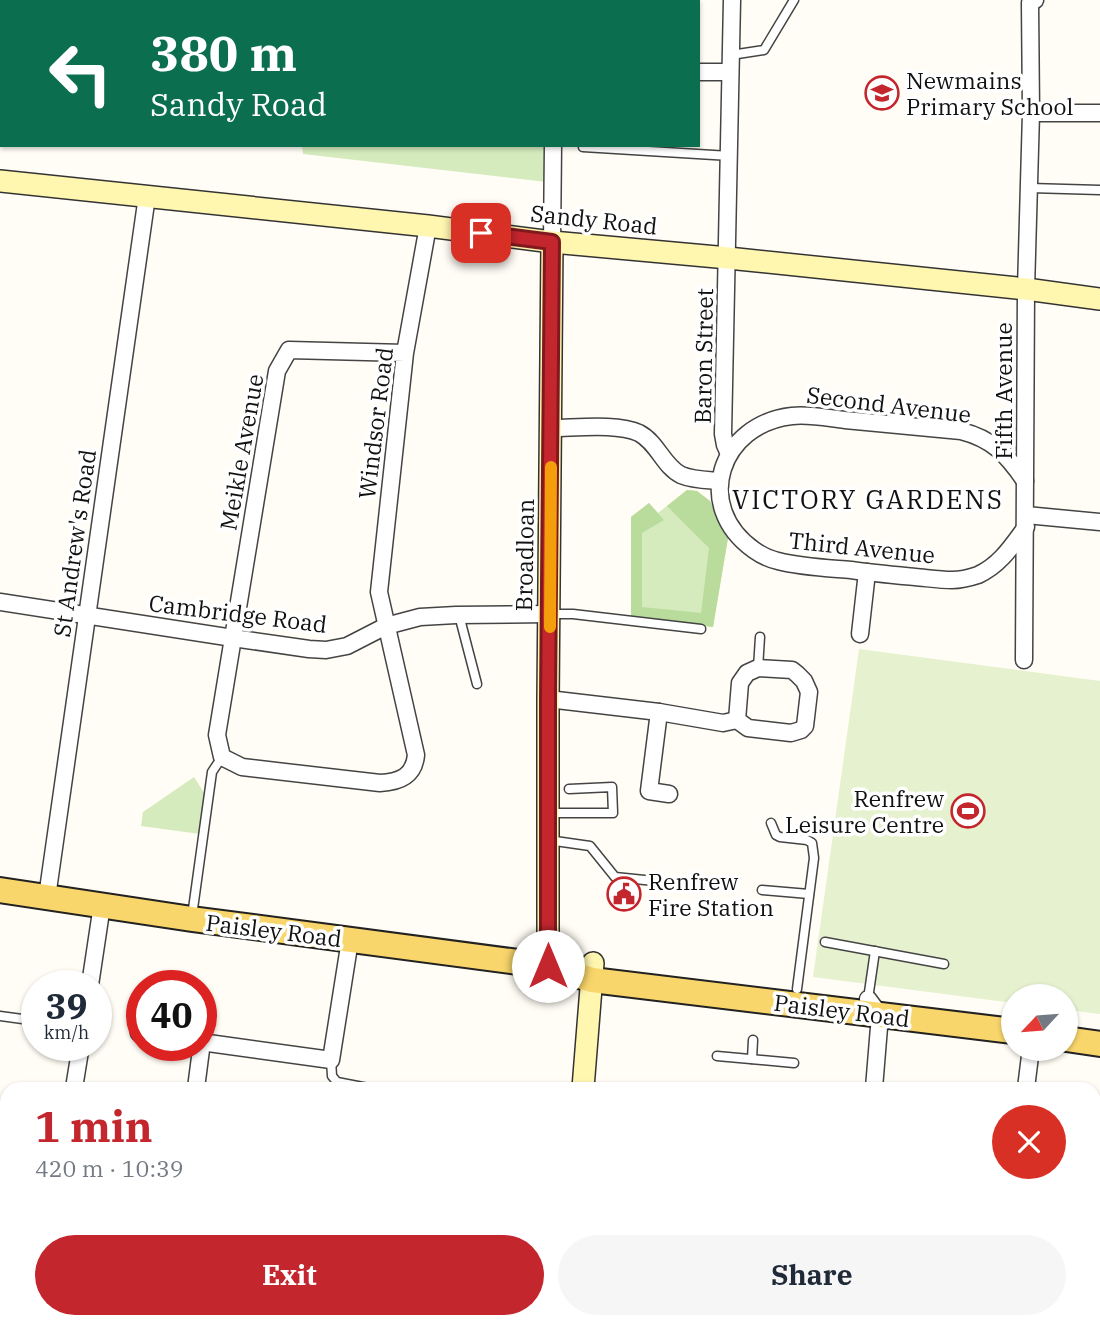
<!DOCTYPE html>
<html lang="en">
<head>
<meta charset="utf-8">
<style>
  body { margin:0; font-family:"IBM Plex Serif",serif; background:#f6f6f7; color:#1f2937; height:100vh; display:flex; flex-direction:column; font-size:26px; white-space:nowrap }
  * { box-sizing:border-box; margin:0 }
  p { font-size:23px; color:#747a83 }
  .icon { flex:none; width:38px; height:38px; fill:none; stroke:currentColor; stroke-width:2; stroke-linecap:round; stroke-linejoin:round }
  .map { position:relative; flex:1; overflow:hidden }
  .details { position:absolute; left:0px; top:1082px; width:1101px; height:247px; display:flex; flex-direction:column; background:#fff; border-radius:21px 21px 0 0; box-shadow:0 2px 5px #0004 }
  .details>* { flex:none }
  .top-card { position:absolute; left:0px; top:0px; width:700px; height:147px; box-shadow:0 2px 5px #0004; background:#0b6e4f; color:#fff; overflow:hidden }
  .needle { width:46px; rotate:244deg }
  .fabs { position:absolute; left:1001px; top:984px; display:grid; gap:14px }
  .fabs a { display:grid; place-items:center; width:77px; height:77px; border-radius:50%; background:#fff; box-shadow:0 2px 5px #0004; font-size:35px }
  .speed { position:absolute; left:21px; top:970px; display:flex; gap:14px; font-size:35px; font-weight:700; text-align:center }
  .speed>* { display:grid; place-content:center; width:91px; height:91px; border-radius:50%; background:#fff; box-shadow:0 2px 5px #0004; line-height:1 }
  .speed small { font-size:18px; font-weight:400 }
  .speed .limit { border:10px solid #d22; background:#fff; color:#111 }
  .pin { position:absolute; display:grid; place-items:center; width:60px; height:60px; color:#fff; margin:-30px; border-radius:14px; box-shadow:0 4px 10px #0006 }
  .me { position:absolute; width:77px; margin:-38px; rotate:0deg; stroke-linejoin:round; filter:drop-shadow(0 0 5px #0008) }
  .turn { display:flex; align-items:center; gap:24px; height:147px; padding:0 35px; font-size:32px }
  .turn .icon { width:91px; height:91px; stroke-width:2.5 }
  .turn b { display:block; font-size:49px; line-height:60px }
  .round { display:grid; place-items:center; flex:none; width:74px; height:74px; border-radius:37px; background:#f6f6f7 }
  .overview { display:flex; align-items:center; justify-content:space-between; height:119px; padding:0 35px }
  h1 { font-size:42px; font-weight:700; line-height:52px; color:#c4262e }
  .button { display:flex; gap:14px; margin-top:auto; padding:14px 35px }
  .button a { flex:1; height:80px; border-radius:42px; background:#c4262e; color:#fff; font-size:28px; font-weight:700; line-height:80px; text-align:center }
  .button a+a { background:#f6f6f7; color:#1f2937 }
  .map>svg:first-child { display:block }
  .green { fill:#d5ebbd }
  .forest { fill:#b9dc9c }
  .pitch { fill:#e6f2cf }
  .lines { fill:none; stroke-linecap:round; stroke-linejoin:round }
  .lane-casing { stroke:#444; stroke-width:11 }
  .street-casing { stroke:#444; stroke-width:19 }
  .secondary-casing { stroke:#333; stroke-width:24 }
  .primary-casing { stroke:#222; stroke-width:28 }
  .lane { stroke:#fff; stroke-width:8 }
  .street { stroke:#fff; stroke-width:16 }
  .secondary { stroke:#fff6b0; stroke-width:21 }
  .primary { stroke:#f9d66b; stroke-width:24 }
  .route-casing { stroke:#7f191e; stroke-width:18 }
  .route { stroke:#c4262e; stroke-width:12 }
  .slow { stroke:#f59e0b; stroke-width:12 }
  .labels { text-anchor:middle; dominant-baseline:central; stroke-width:7; stroke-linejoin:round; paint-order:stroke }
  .poi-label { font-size:23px; fill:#111; stroke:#fff; text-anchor:start }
  .street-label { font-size:23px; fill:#111; stroke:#fff }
  .quarter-label { font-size:26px; letter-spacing:2px; fill:#111; stroke:#fff }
</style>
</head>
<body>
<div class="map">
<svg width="1100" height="1327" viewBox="0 0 1100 1327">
  <rect width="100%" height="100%" fill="#fffdf5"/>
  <g class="green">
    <path d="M 221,0 L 549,0 L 549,2 L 220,2 Z"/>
    <path d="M 302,145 L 547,145 L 547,182 L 303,154 Z"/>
    <path d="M 687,490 L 697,491 L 710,501 L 728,538 L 713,627 L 631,617 L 631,517 L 649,503 L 658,513 Z"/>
    <path d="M 194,777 L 206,796 L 200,834 L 141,826 L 143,812 Z"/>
    <path d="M 722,1321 L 842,1321 L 841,1327 L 721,1327 Z"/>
  </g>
  <path class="forest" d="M 687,490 L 697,491 L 710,501 L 728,538 L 713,627 L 631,617 L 631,517 L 649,503 L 664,520 L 642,533 L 642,607 L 701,613 L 709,548 L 667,506 Z"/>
  <path class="pitch" d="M 859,649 L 1100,681 L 1100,1014 L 1066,1010 L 1066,996 L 1013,996 L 1013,1003 L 813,977 Z"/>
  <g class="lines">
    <defs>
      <g id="lane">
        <path d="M 0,43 L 2,28"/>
        <path d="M 731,55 L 764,50 L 794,0"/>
        <path d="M 0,70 L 2,72"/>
        <path d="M 583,147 L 730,156"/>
        <path d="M 1030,188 L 1100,190"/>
        <path d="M 551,614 L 573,614 L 701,629"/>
        <path d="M 459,615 L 477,684"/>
        <path d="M 758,668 L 760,637"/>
        <path d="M 548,813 L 613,813 L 612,787 L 569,789"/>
        <path d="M 771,823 L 776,835 L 780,837 L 807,840 L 812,843 L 814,858 L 797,989"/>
        <path d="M 548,840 L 590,846 L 615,877 L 674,883"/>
        <path d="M 762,890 L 809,894"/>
        <path d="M 192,916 L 212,772 L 222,757"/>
        <path d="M 825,942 L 944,964"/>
        <path d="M 868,999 L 875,951"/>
        <path d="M 0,1016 L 37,1021"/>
        <path d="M 717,1056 L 794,1063"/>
        <path d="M 752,1059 L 753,1040"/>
        <path d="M 331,1060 L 332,1076 L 337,1082 L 368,1088"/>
        <path d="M 168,1327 L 169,1321"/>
      </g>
      <g id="street">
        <path d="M 74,2 L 74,0"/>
        <path d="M 555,2 L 555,0"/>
        <path d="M 0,28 L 2,28"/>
        <path d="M 698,72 L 730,72"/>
        <path d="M 1031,113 L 1100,113"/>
        <path d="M 552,242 L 553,145"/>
        <path d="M 405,353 L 289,350 L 277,371 L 217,735 L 222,757 L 242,767 L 380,783 C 400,782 414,776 416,755 L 379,592 L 405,353 L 428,226"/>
        <path d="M 552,428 C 575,428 618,423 639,433 C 658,443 663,466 681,475 C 693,480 707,480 719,481"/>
        <path d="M 729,454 L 725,445 L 723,434 L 732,0"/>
        <path d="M 1025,481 C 1007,455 993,439 961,431 C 922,427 884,424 845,420 C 828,418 809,414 792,416 C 720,424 692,506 754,550 C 761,555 769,559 778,561 C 801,567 827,568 851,570 C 872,573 894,575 915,577 C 927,578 940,580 952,580 C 961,580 969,578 978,575 C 1000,565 1012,546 1026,527"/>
        <path d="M 1026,515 L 1100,522"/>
        <path d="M 0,602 L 233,638 L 309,649 L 326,650 L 347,646 L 386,626 L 420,617 L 456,615 L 550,614"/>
        <path d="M 860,634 L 867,572"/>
        <path d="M 1024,660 L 1026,289 L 1031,113 L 1030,3 L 1035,0"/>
        <path d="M 758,668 L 792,670 L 797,674 L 804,681 L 809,692 L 805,726 L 801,730 L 791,733 L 748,728 L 737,720 L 740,683 L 747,673 Z"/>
        <path d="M 548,699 L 659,712 L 723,723 L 737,720"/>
        <path d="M 659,712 L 649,791 L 669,794"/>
        <path d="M 47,897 L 147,196"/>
        <path d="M 90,985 L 102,905"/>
        <path d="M 868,999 L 880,1015 L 874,1088"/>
        <path d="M 139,1033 L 142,1034"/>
        <path d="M 201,1042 L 331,1060 L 350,940"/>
        <path d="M 74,1088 L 81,1045"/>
        <path d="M 196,1088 L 202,1042"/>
        <path d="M 1026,1088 L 1031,1048"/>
        <path d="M 1094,1117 L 1100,1118"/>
        <path d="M 0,1153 L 7,1154"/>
        <path d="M 1094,1287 L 1100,1287"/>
        <path d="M 60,1327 L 61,1321"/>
        <path d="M 295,1327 L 296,1321"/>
        <path d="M 714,1327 L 715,1321"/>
        <path d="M 855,1327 L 855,1321"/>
      </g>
      <g id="secondary">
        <path d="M 0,181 L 428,226 L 552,242 L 728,258 L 1026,289 L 1100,299"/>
        <path d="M 548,966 L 548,699 L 552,242"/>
        <path d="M 583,1088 L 593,963"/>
        <path d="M 566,1327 L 567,1321"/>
      </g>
      <g id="primary">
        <path d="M 0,890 L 192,919 L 548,966 L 592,980 L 1013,1031"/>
        <path d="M 1066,1039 L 1100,1044"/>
      </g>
    </defs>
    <use href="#lane" class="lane-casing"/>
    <use href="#street" class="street-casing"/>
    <use href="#secondary" class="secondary-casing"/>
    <use href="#primary" class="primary-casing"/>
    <use href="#lane" class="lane"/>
    <use href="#street" class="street"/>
    <use href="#secondary" class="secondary"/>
    <use href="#primary" class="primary"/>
  </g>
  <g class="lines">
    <defs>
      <path id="route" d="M 481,233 L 552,242 L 548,699 L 548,966"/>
    </defs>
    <use href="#route" class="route-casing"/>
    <use href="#route" class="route"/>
    <path class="slow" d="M 550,627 L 551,467"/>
  </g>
  <defs>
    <symbol id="school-ring" viewBox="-11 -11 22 22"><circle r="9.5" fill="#fff" stroke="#c4262e" stroke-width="1.5"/><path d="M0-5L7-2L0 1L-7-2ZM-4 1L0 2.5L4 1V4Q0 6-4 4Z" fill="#c4262e"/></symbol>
    <symbol id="stadium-ring" viewBox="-11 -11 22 22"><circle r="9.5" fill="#fff" stroke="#c4262e" stroke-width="1.5"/><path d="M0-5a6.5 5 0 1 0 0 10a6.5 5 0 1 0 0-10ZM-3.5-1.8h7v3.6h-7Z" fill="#c4262e"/></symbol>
    <symbol id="civic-ring" viewBox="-11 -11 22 22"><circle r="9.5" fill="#fff" stroke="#c4262e" stroke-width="1.5"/><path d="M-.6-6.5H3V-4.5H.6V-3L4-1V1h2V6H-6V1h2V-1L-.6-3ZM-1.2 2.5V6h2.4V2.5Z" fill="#c4262e"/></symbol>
  </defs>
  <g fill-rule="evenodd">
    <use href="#school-ring" x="863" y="74" width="38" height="38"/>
    <use href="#stadium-ring" x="949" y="792" width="38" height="38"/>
    <use href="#civic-ring" x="605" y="875" width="38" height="38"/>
  </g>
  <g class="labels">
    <g class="poi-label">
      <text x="906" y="80">Newmains<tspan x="906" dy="26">Primary School</tspan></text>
      <text x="944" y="798" text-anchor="end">Renfrew<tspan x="944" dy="26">Leisure Centre</tspan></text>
      <text x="648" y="881">Renfrew<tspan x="648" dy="26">Fire Station</tspan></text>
    </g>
    <g class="street-label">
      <text transform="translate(594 219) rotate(6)">Sandy Road</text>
      <text transform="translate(703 356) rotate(-89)">Baron Street</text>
      <text transform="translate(1003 391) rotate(-90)">Fifth Avenue</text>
      <text transform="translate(889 404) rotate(7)">Second Avenue</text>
      <text transform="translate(375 423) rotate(-83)">Windsor Road</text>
      <text transform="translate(241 452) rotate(-80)">Meikle Avenue</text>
      <text transform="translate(74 543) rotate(-82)">St Andrew's Road</text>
      <text transform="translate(862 547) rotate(6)">Third Avenue</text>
      <text transform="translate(524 555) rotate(-89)">Broadloan</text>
      <text transform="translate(238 613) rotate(7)">Cambridge Road</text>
      <text transform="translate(274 930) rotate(7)">Paisley Road</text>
      <text transform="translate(842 1010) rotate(7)">Paisley Road</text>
    </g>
    <g class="quarter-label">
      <text x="868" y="499">VICTORY GARDENS</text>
    </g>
  </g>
</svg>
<div class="fabs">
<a><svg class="needle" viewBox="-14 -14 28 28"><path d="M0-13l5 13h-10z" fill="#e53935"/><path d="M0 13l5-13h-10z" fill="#747a83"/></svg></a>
</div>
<div class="speed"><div>39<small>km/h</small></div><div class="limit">40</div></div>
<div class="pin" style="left:481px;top:233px;background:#d93025"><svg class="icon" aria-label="arrive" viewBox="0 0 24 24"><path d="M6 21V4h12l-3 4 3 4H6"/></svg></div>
<svg class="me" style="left:548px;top:966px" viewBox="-20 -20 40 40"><circle r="19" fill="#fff"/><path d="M0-13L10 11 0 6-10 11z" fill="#c4262e"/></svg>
<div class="top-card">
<div class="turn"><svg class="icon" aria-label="left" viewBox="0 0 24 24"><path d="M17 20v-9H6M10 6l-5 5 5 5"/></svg><div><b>380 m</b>Sandy Road</div></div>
</div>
<section class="details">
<div class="overview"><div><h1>1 min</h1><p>420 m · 10:39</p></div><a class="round" style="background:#d93025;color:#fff"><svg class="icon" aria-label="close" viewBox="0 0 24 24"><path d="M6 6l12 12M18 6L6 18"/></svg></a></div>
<div class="button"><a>Exit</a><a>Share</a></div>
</section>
</div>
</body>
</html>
